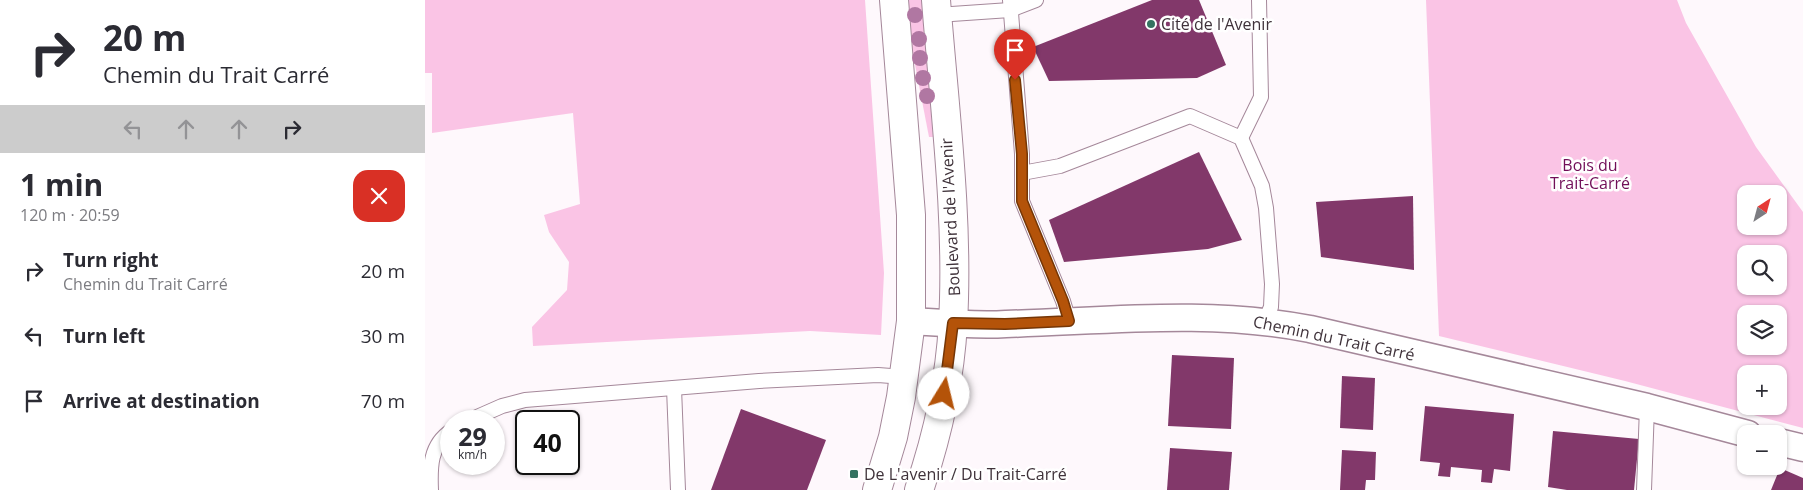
<!DOCTYPE html>
<html lang="en">
<head>
<meta charset="utf-8">
<style>
  body { margin:0; font-family:"Open Sans",sans-serif; background:#f7f7f7; color:#2b2b33; height:100vh; display:flex; flex-direction:column; font-size:19px; white-space:nowrap }
  * { box-sizing:border-box; margin:0 }
  p { font-size:16px; color:#7c7c81 }
  .icon { flex:none; width:28px; height:28px; fill:none; stroke:currentColor; stroke-width:2; stroke-linecap:round; stroke-linejoin:round }
  .map { position:relative; flex:1; overflow:hidden }
  .drawer { display:flex; flex-direction:column; background:#fff; width:425px }
  .drawer>* { flex:none }
  .hud { background:#fff; color:#2b2b33; overflow:hidden }
  .needle { width:32px; rotate:36deg }
  .buttons { position:absolute; left:1312px; top:185px; display:grid; gap:10px }
  .buttons a { display:grid; place-items:center; width:50px; height:50px; border-radius:10px; background:#fff; box-shadow:0 1px 4px #0004; font-size:25px }
  .speed { position:absolute; left:15px; top:410px; display:flex; gap:10px; font-size:25px; font-weight:700; text-align:center }
  .speed>* { display:grid; place-content:center; width:65px; height:65px; border-radius:50%; background:#fff; box-shadow:0 1px 4px #0004; line-height:1 }
  .speed small { font-size:12px; font-weight:400 }
  .speed .limit { border:2px solid #111; border-radius:8px; background:#fff; color:#111 }
  .pin { position:absolute; display:grid; place-items:center; width:42px; height:42px; color:#fff; margin:-51px -21px; border-radius:50% 50% 50% 0; rotate:-45deg; box-shadow:0 0 5px #0007 }
  .pin .icon { rotate:45deg }
  .me { position:absolute; width:55px; margin:-28px; rotate:9deg; stroke-linejoin:round; filter:drop-shadow(0 0 4px #0008) }
  .turn { display:flex; align-items:center; gap:18px; height:105px; padding:0 20px; font-size:22px }
  .turn .icon { width:65px; height:65px; stroke-width:2.5 }
  .turn b { display:block; font-size:35px; line-height:42px }
  .lanes { display:flex; align-items:center; height:48px; padding:0 20px; background:#0003; justify-content:center; gap:25px; direction:ltr }
  .lanes .off { opacity:.35 }
  .round { display:grid; place-items:center; flex:none; width:52px; height:52px; border-radius:15px; background:#f7f7f7 }
  .summary { display:flex; align-items:center; justify-content:space-between; height:85px; padding:0 20px }
  h1 { font-size:30px; font-weight:700; line-height:38px }
  ul { padding:0; list-style:none }
  li { display:flex; align-items:center; gap:15px; height:65px; padding:0 20px }
  li div { flex:1 }
  li b { display:block; font-size:19px }
  li em { font-style:normal }
  main { display:flex; flex:1; min-height:0 }
  .map>svg:first-child { display:block }
  .green { fill:#fac4e5; fill-rule:evenodd }
  .building { fill:#82386a }
  .lines { fill:none; stroke-linecap:round; stroke-linejoin:round }
  .lane-casing { stroke:#a5889a; stroke-width:16 }
  .street-casing { stroke:#a5889a; stroke-width:29 }
  .secondary-casing { stroke:#a5889a; stroke-width:30 }
  .lane { stroke:#fff; stroke-width:14 }
  .street { stroke:#fff; stroke-width:26 }
  .secondary { stroke:#fff; stroke-width:28 }
  .tree { fill:#b077a2 }
  .route-casing { stroke:#753606; stroke-width:12 }
  .route { stroke:#b45309; stroke-width:9 }
  .poi-dot { fill:#347361; stroke:#fff; stroke-width:2 }
  .labels { text-anchor:middle; dominant-baseline:central; stroke-width:5; stroke-linejoin:round; paint-order:stroke }
  .poi-label { font-size:16px; fill:#3f323a; stroke:#fff; text-anchor:start }
  .park-label { font-size:16px; fill:#710e58; stroke:#fff }
  .street-label { font-size:16px; fill:#3f323a; stroke:#fff }
</style>
</head>
<body>
<main>
<section class="drawer">
<div class="hud">
<div class="turn"><svg class="icon" aria-label="right" viewBox="0 0 24 24"><path d="M7 20v-9h11M14 6l5 5-5 5"/></svg><div><b>20 m</b>Chemin du Trait Carré</div></div>
<div class="lanes"><svg class="icon off" aria-label="left" viewBox="0 0 24 24"><path d="M17 20v-9H6M10 6l-5 5 5 5"/></svg><svg class="icon off" aria-label="ahead" viewBox="0 0 24 24"><path d="M12 20V5M6 11l6-6 6 6"/></svg><svg class="icon off" aria-label="ahead" viewBox="0 0 24 24"><path d="M12 20V5M6 11l6-6 6 6"/></svg><svg class="icon" aria-label="right" viewBox="0 0 24 24"><path d="M7 20v-9h11M14 6l5 5-5 5"/></svg></div>
</div>
<div class="summary"><div><h1>1 min</h1><p>120 m · 20:59</p></div><a class="round" style="background:#d93025;color:#fff"><svg class="icon" aria-label="close" viewBox="0 0 24 24"><path d="M6 6l12 12M18 6L6 18"/></svg></a></div>
<ul>
<li><svg class="icon" aria-label="right" viewBox="0 0 24 24"><path d="M7 20v-9h11M14 6l5 5-5 5"/></svg><div><b>Turn right</b><p>Chemin du Trait Carré</p></div><em>20 m</em></li>
<li><svg class="icon" aria-label="left" viewBox="0 0 24 24"><path d="M17 20v-9H6M10 6l-5 5 5 5"/></svg><div><b>Turn left</b></div><em>30 m</em></li>
<li><svg class="icon" aria-label="arrive" viewBox="0 0 24 24"><path d="M6 21V4h12l-3 4 3 4H6"/></svg><div><b>Arrive at destination</b></div><em>70 m</em></li>
</ul>
</section>
<div class="map">
<svg width="1378" height="490" viewBox="0 0 1378 490">
  <rect width="100%" height="100%" fill="#fef8fc"/>
  <g class="green">
    <path d="M 0,0 L 440,0 L 459,273 L 456,335 L 385,331 L 108,346 L 107,327 L 142,290 L 144,262 L 124,232 L 119,215 L 155,204 L 148,113 L 7,133 L 7,73 L 0,73 Z"/>
    <path d="M 482,0 L 497,0 L 508,137 L 504,137 L 486,44 Z"/>
    <path d="M 1001,0 L 1252,0 L 1261,23 L 1331,147 L 1378,212 L 1378,428 L 1200,381 L 1014,336 ZM 1321,194 L 1354,194 L 1354,226 L 1321,226 ZM 1321,254 L 1354,254 L 1354,286 L 1321,286 ZM 1321,314 L 1354,314 L 1354,346 L 1321,346 ZM 1321,374 L 1354,374 L 1354,406 L 1321,406 Z"/>
  </g>
  <g class="building">
    <path d="M 727,0 L 774,0 L 801,65 L 772,78 L 624,81 L 608,47 Z"/>
    <path d="M 774,152 L 817,240 L 783,249 L 639,262 L 624,220 Z"/>
    <path d="M 988,196 L 989,270 L 896,257 L 891,202 Z"/>
    <path d="M 747,355 L 809,358 L 806,429 L 743,426 Z"/>
    <path d="M 917,376 L 950,378 L 948,430 L 915,428 Z"/>
    <path d="M 1000,406 L 1089,414 L 1085,471 L 1069,469 L 1067,483 L 1056,482 L 1057,470 L 1026,467 L 1025,477 L 1013,476 L 1015,463 L 995,461 Z"/>
    <path d="M 316,409 L 401,440 L 382,490 L 286,490 Z"/>
    <path d="M 1128,431 L 1214,439 L 1209,490 L 1142,490 L 1123,487 Z"/>
    <path d="M 745,448 L 807,452 L 804,490 L 742,490 Z"/>
    <path d="M 917,450 L 951,452 L 950,480 L 941,480 L 940,490 L 915,490 Z"/>
    <path d="M 1355,468 L 1378,478 L 1378,490 L 1346,490 Z"/>
  </g>
  <g class="lines">
    <defs>
      <g id="lane">
        <path d="M 585,0 L 597,154 L 597,201 L 638,301 L 644,321"/>
        <path d="M 512,15 L 585,10 L 611,0"/>
        <path d="M 816,138 L 836,97 L 834,0"/>
        <path d="M 597,173 L 635,166 L 765,116 L 816,138 L 837,186 L 841,208 L 847,284 L 846,307 L 840,321"/>
        <path d="M 249,388 L 253,490"/>
        <path d="M 43,421 L 77,406 L 100,400 L 334,381 L 453,375 L 479,377"/>
        <path d="M 6,490 C 5,467 5,445 26,431"/>
        <path d="M 1219,490 L 1222,407"/>
      </g>
      <g id="street">
        <path d="M 486,321 C 518,323 550,326 581,324 C 683,321 783,309 885,329 L 1222,407 L 1323,434"/>
        <path d="M 1354,442 L 1378,448"/>
      </g>
      <g id="secondary">
        <path d="M 452,490 L 468,437 L 476,397 L 486,321 L 486,215 L 469,0"/>
        <path d="M 494,490 C 512,437 525,379 528,323 C 534,219 519,104 511,0"/>
      </g>
    </defs>
    <use href="#lane" class="lane-casing"/>
    <use href="#street" class="street-casing"/>
    <use href="#secondary" class="secondary-casing"/>
    <use href="#lane" class="lane"/>
    <use href="#street" class="street"/>
    <use href="#secondary" class="secondary"/>
  </g>
  <g class="tree">
    <circle cx="490" cy="15" r="8"/>
    <circle cx="494" cy="39" r="8"/>
    <circle cx="495" cy="58" r="8"/>
    <circle cx="498" cy="78" r="8"/>
    <circle cx="502" cy="96" r="8"/>
  </g>
  <g class="lines">
    <defs>
      <path id="route" d="M 519,394 L 528,323 L 580,324 L 644,321 L 638,301 L 597,201 L 597,154 L 590,80"/>
    </defs>
    <use href="#route" class="route-casing"/>
    <use href="#route" class="route"/>
  </g>
  <g class="poi-dot">
    <circle cx="726" cy="24" r="5"/>
    <rect x="424" y="469" width="10" height="10" rx="2.5"/>
  </g>
  <g class="labels">
    <g class="poi-label">
      <text x="736" y="24">Cité de l'Avenir</text>
      <text x="439" y="474">De L'avenir / Du Trait-Carré</text>
    </g>
    <g class="park-label">
      <text x="1165" y="165">Bois du<tspan x="1165" dy="18">Trait-Carré</tspan></text>
    </g>
    <g class="street-label">
      <text transform="translate(525 217) rotate(-93)">Boulevard de l'Avenir</text>
      <text transform="translate(909 338) rotate(12)">Chemin du Trait Carré</text>
    </g>
  </g>
</svg>
<div class="buttons">
<a><svg class="needle" viewBox="-14 -14 28 28"><path d="M0-13l5 13h-10z" fill="#e53935"/><path d="M0 13l5-13h-10z" fill="#7c7c81"/></svg></a>
<a><svg class="icon" aria-label="search" viewBox="0 0 24 24"><circle cx="10" cy="10" r="6"/><path d="M15 15l6 6"/></svg></a>
<a><svg class="icon" aria-label="layers" viewBox="0 0 24 24"><path d="M12 4l9 5-9 5-9-5zM3 14l9 5 9-5"/></svg></a>
<a>+</a>
<a>−</a>
</div>
<div class="speed"><div>29<small>km/h</small></div><div class="limit">40</div></div>
<div class="pin" style="left:590px;top:80px;background:#d93025"><svg class="icon" aria-label="arrive" viewBox="0 0 24 24"><path d="M6 21V4h12l-3 4 3 4H6"/></svg></div>
<svg class="me" style="left:519px;top:394px" viewBox="-20 -20 40 40"><circle r="19" fill="#fff"/><path d="M0-13L10 11 0 6-10 11z" fill="#b45309"/></svg>
</div>
</main>
</body>
</html>
